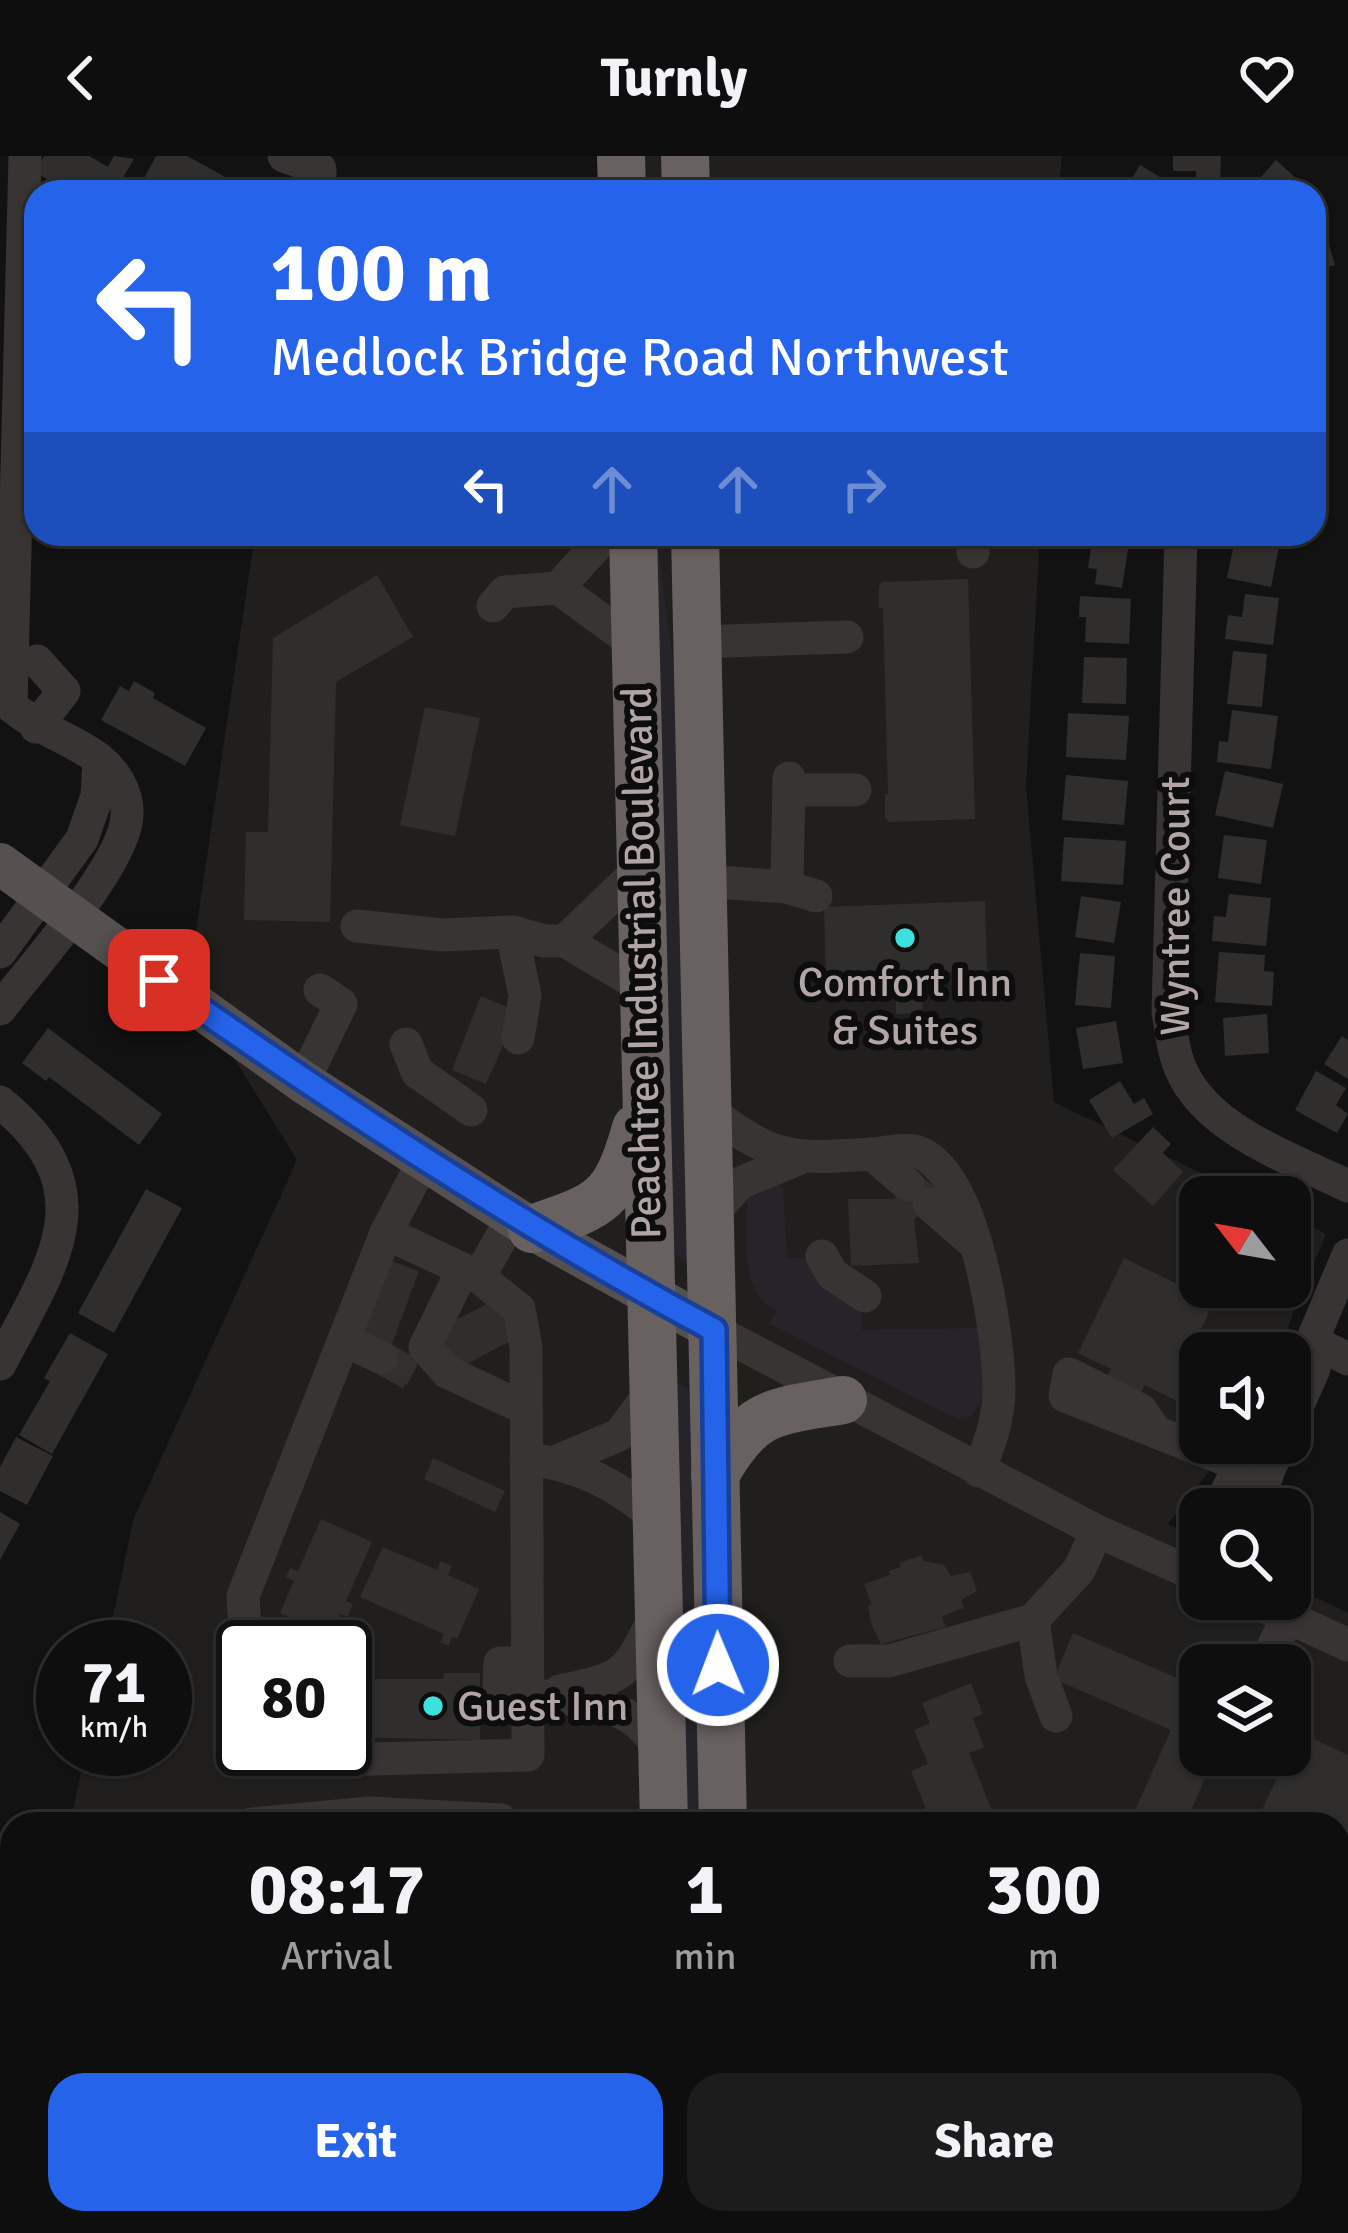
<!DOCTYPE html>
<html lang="en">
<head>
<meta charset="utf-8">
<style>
  body { margin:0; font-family:Signika,sans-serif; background:#1c1c1c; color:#f1f3f6; height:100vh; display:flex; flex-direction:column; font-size:45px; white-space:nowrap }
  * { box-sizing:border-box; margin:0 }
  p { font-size:39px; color:#9b9c9e }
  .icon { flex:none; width:66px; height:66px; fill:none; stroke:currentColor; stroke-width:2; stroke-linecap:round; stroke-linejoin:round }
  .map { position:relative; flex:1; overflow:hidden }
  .details { position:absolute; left:0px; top:1656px; width:1350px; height:423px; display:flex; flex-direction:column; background:#0e0e0e; border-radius:36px 36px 0 0; box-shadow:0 3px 9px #0004,0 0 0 3px #2e2e2e }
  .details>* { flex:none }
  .banner { position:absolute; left:24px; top:24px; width:1302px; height:366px; border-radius:36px; box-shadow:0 3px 9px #0004,0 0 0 3px #2e2e2e; background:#2563eb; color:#fff; overflow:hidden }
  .needle { width:78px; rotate:301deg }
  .tools { position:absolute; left:1179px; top:1020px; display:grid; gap:24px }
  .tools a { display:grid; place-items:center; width:132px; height:132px; border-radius:24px; background:#0e0e0e; box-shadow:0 3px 9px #0004,0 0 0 3px #2e2e2e; font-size:60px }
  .speed { position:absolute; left:36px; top:1464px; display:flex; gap:24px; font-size:60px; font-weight:700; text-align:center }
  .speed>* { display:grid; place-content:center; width:156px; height:156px; border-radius:50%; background:#0e0e0e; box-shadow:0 3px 9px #0004,0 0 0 3px #2e2e2e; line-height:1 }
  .speed small { font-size:30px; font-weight:400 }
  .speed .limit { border:6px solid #111; border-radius:18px; background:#fff; color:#111 }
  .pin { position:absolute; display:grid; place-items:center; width:102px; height:102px; color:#fff; margin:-51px; border-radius:24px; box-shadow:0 6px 18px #0006 }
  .me { position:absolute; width:132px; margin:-66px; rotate:359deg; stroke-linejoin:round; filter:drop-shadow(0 0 9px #0008) }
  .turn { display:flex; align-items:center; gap:42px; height:252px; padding:0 48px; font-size:54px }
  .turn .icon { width:156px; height:156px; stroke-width:2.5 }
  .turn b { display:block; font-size:84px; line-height:102px }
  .lanes { display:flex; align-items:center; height:114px; padding:0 48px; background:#0003; justify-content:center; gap:60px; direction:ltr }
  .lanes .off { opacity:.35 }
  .eta { display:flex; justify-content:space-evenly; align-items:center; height:204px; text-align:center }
  .eta b { font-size:72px; font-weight:700; line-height:84px }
  .action { display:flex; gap:24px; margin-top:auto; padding:24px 48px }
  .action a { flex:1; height:138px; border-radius:36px; background:#2563eb; color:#fff; font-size:48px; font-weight:700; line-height:138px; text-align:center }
  .action a+a { background:#1c1c1c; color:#f1f3f6 }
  header { display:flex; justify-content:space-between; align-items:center; height:156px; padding:0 48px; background:#0e0e0e; font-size:54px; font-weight:700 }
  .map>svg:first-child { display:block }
  .built { fill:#201f1e; fill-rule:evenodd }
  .green { fill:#26232b }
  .building { fill:#2f2e2d }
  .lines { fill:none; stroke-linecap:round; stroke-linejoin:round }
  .minor-tunnel { stroke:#332f2f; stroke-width:33; stroke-dasharray:33 16; stroke-linecap:butt }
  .minor { stroke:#383433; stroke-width:33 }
  .major { stroke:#575050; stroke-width:42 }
  .highway { stroke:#696060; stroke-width:48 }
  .route-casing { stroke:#184099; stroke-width:30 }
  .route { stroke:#2563eb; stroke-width:21 }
  .poi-dot { fill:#3de1dc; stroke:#0e0d0d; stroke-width:4.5 }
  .labels { text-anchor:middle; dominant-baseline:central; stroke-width:12; stroke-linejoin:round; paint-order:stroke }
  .street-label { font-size:42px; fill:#b3a5a5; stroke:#0e0d0d }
  .poi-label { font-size:42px; fill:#b3a5a5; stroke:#0e0d0d }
</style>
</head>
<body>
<header><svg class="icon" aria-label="back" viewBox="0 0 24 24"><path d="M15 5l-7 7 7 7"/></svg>Turnly<svg class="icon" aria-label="heart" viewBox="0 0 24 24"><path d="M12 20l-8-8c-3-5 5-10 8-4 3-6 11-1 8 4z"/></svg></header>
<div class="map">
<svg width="1348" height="2077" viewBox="0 0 1348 2077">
  <rect width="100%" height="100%" fill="#131212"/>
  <g class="built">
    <path d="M 636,0 L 1062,0 L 1059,36 L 637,36 Z"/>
    <path d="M 277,378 L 1040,378 L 1026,630 L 1054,946 L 1250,1041 L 1200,1041 L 1200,1131 L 1290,1131 L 1290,1060 L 1326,1078 L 1277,1197 L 1200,1197 L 1200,1287 L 1231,1287 L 1168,1368 L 1200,1384 L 1200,1443 L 1290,1443 L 1290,1429 L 1348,1457 L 1348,1975 L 1338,1974 L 1338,1668 L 70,1668 L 86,1593 L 165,1593 L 165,1491 L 107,1491 L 133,1364 L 297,1004 L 188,828 L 254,385 ZM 243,1491 L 345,1491 L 345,1593 L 243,1593 ZM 1200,1509 L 1290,1509 L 1290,1599 L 1200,1599 Z"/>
    <path d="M 1338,2066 L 1348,2067 L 1348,2077 L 768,2077 L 767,2067 Z"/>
  </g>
  <g class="green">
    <path d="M 656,378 L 683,580 L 695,1096 L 685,1105 L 672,1095 Z"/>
    <path d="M 778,1026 L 783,1033 L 787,1102 L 807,1102 L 860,1149 L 862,1174 L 980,1172 L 985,1240 L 972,1259 L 959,1262 L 946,1258 L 769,1167 L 776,1155 C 736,1132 748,1076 747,1035 Z"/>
    <path d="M 680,1228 L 688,1232 L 690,1257 L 702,1668 L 675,1668 L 673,1229 Z"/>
  </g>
  <g class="building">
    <path d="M 44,0 L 89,0 L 108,11 L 114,0 L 134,3 L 114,36 L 70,36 L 35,16 Z"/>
    <path d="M 156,0 L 187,0 L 253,36 L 165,36 L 143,24 Z"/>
    <path d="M 1173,0 L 1221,0 L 1220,31 L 1196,31 L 1196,15 L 1173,15 Z"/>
    <path d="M 1276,4 L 1308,33 L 1306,36 L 1248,36 Z"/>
    <path d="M 1140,9 L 1165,24 L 1158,36 L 1104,36 L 1112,23 L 1126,32 Z"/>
    <path d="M 1321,63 L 1335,109 L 1314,115 L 1314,65 Z"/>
    <path d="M 1093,378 L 1130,380 L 1122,432 L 1095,428 L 1097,413 L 1088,412 Z"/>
    <path d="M 1236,378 L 1280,385 L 1271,431 L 1227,422 Z"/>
    <path d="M 377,419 L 413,481 L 336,526 L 330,766 L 244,764 L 246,676 L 268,676 L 273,482 Z"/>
    <path d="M 968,423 L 975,663 L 889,666 L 885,661 L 885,638 L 888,638 L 883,452 L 879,452 L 879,430 L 882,426 Z"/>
    <path d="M 1245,438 L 1279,442 L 1273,489 L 1225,483 L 1228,459 L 1242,461 Z"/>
    <path d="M 1080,440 L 1131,443 L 1129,488 L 1085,486 L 1086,461 L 1079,461 Z"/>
    <path d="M 1233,495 L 1267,498 L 1262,551 L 1227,548 Z"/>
    <path d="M 1084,501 L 1127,502 L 1126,548 L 1082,547 Z"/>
    <path d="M 134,525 L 155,537 L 153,542 L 206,572 L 185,610 L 101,564 L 120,530 L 129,535 Z"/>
    <path d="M 425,551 L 480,562 L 455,680 L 400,669 Z"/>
    <path d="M 1232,554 L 1278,560 L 1271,613 L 1217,606 L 1219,585 L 1228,586 Z"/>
    <path d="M 1068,557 L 1129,560 L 1126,604 L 1066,601 Z"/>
    <path d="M 1225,615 L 1283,628 L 1273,672 L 1215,659 Z"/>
    <path d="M 1066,619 L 1128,625 L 1124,669 L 1062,664 Z"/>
    <path d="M 1224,679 L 1267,684 L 1261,728 L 1218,722 Z"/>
    <path d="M 1064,681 L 1126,685 L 1123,729 L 1061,725 Z"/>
    <path d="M 1229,738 L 1271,742 L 1266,790 L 1212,785 L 1214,760 L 1226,761 Z"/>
    <path d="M 1081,740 L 1121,746 L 1114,787 L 1075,781 Z"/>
    <path d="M 985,745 L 987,818 L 928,815 L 928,821 L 921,821 L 923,857 L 896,858 L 895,822 L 887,822 L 887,817 L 856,818 L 857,824 L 826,825 L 824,751 Z"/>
    <path d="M 1219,796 L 1265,799 L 1264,815 L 1274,816 L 1272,850 L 1215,846 Z"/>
    <path d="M 1080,797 L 1115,800 L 1111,852 L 1075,849 Z"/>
    <path d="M 481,840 L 518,856 L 486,928 L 452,914 Z"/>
    <path d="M 1267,858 L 1269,897 L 1225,900 L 1223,862 Z"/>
    <path d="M 1116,865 L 1123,907 L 1083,913 L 1076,872 Z"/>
    <path d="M 48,872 L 162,958 L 139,989 L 49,921 L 46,925 L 22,907 Z"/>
    <path d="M 1342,880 L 1348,884 L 1348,923 L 1324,908 Z"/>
    <path d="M 1316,915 L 1346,932 L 1336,949 L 1348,958 L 1337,977 L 1295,954 Z"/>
    <path d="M 1120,925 L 1134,948 L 1144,942 L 1153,958 L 1112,982 L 1089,944 Z"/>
    <path d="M 1153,971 L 1171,988 L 1163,997 L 1183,1016 L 1153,1050 L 1113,1014 Z"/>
    <path d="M 919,1018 L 940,1036 L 914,1064 L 919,1107 L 851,1110 L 848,1043 L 894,1043 Z"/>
    <path d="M 1200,1019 L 1240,1041 L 1200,1041 L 1200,1061 L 1182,1051 Z"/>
    <path d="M 146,1033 L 182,1052 L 114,1177 L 78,1157 Z"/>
    <path d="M 1124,1102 L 1214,1146 L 1196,1183 L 1218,1193 L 1216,1197 L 1200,1197 L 1200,1230 L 1189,1251 L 1145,1229 L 1137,1244 L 1103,1228 L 1111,1213 L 1078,1197 Z"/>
    <path d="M 386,1103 L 419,1115 L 391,1191 L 358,1178 Z"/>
    <path d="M 498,1142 L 518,1181 L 453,1215 L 433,1176 Z"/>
    <path d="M 70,1177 L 108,1198 L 52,1298 L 19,1279 L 50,1225 L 44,1222 Z"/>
    <path d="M 387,1192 L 418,1208 L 407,1229 L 376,1213 Z"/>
    <path d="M 16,1281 L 53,1300 L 27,1349 L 0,1335 L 0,1311 Z"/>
    <path d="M 433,1302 L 505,1335 L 495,1356 L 424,1323 Z"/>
    <path d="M 0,1356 L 20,1368 L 0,1404 Z"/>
    <path d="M 321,1363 L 372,1386 L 346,1445 L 353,1448 L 348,1461 L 340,1458 L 331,1479 L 280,1457 L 294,1425 L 286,1421 L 290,1412 L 298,1415 Z"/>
    <path d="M 383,1391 L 437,1414 L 441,1405 L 452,1410 L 448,1419 L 479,1433 L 457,1483 L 452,1481 L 449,1490 L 440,1486 L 444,1478 L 360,1441 Z"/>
    <path d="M 922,1399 L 924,1405 L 944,1409 L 951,1420 L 970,1416 L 977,1435 L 961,1444 L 964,1452 L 942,1460 L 946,1471 L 881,1488 L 871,1468 L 868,1450 L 872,1449 L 864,1428 L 890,1419 L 889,1415 L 901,1411 L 899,1407 Z"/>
    <path d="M 1073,1477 L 1200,1532 L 1200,1599 L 1215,1599 L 1185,1668 L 1129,1668 L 1171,1574 L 1054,1523 Z"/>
    <path d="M 444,1517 L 480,1517 L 480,1540 L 521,1540 L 521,1560 L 480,1560 L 480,1584 L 345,1581 L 345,1523 L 443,1523 Z"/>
    <path d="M 971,1527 L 983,1558 L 973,1562 L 984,1591 L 969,1597 L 992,1655 L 972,1663 L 974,1668 L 932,1668 L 911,1615 L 928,1608 L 914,1574 L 930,1567 L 922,1547 Z"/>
    <path d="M 1299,1576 L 1348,1599 L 1348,1763 L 1338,1759 L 1338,1668 L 1255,1668 Z"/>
  </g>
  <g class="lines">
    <path class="minor-tunnel" d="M 382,1202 L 413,1219"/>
    <g class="minor">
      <path d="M 284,0 L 320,13 L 320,36"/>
      <path d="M 1181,378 L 1168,856 C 1171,871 1172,888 1177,903 C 1198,972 1289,1001 1348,1030"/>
      <path d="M 973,396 L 973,378"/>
      <path d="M 558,432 L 607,378"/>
      <path d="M 493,450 L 505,436 L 558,432 L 636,489"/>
      <path d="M 698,486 L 847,481"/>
      <path d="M 36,571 L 64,535 L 37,505"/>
      <path d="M 789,634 L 855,634"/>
      <path d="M 704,725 L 787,731 L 789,622"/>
      <path d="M 787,731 L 816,740"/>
      <path d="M 357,770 L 442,779 L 512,776 L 545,785 L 565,785 L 644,832"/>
      <path d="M 512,776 L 525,840 L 518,882"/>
      <path d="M 565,785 L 642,711"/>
      <path d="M 0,796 L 82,683 L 97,640 L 99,604"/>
      <path d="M 0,853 C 31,812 126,707 127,659 C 128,637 116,617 99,603 C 72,583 40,574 11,550 L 25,0"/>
      <path d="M 406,888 L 417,916 L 471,954"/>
      <path d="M 303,926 L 341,848 L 320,834"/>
      <path d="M 0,946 C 108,1034 53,1107 0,1208"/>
      <path d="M 709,954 C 774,1005 793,1003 872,998 C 885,997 906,992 918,996 C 976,1017 999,1181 999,1234 C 999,1263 989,1289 979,1315"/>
      <path d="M 872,998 L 908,1029"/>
      <path d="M 929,1048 L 975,1088"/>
      <path d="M 712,1058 L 740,1027 L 800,1002"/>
      <path d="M 386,1077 L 479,1121"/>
      <path d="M 822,1100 L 832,1118 L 865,1140"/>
      <path d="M 463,1113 L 425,1191 L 447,1216 L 526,1253"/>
      <path d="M 714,1174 L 1097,1375 L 1200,1421"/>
      <path d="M 344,1184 L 382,1202"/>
      <path d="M 1312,1185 L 1348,1203"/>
      <path d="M 1290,1267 L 1314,1213 L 1312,1185 L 1348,1099"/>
      <path d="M 1155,1275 L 1141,1254 L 1069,1218 L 1065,1240 L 1267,1320"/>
      <path d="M 526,1303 C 578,1308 615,1328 654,1360"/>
      <path d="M 555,1306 L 619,1279 L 651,1236"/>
      <path d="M 1218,1353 L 1251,1287"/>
      <path d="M 1251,1353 L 1281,1287"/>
      <path d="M 1249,1443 L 1348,1489"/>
      <path d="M 246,1491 L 243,1440 L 386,1077 L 424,1004"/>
      <path d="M 850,1505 L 889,1505 L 1033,1464"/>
      <path d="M 1264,1509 L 1288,1461"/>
      <path d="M 560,1535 C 627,1521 625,1520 656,1459"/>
      <path d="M 527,1539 C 555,1540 611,1547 634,1564 C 644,1571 653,1584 662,1593"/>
      <path d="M 499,1540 L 500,1507 L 527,1507"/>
      <path d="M 1056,1560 L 1041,1520 L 1033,1464 L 1079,1414 L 1097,1375"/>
      <path d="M 251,1593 L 252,1606 L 528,1599 L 526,1191 L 519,1153 L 479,1121 L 513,1061"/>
      <path d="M 252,1668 L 369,1657 L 501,1664"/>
      <path d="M 1338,1970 L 1348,1974"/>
      <path d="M 1338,2024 L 1348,2023"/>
    </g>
    <path class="major" d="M 0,708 L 303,926 L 532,1073 L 714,1174"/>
    <g class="highway">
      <path d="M 621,0 L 622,36"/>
      <path d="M 685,0 L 686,36"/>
      <path d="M 633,378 L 664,1668"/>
      <path d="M 695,378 L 723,1668"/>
      <path d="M 532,1073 C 602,1049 615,1046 636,972"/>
      <path d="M 715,1319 C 752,1253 773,1256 843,1244"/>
      <path d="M 676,2067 L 677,2077"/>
      <path d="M 736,2067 L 736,2077"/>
    </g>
  </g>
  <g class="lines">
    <defs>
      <path id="route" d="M 159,824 C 339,950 521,1070 714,1174 L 718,1509"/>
    </defs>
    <use href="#route" class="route-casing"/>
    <use href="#route" class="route"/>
  </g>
  <g class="poi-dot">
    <circle cx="905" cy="782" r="12"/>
    <circle cx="433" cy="1550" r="12"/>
  </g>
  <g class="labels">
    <g class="street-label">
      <text transform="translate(1175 750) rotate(-90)">Wyntree Court</text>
      <text transform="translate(642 807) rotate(-91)">Peachtree Industrial Boulevard</text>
    </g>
    <g class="poi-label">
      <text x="905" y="826">Comfort Inn<tspan x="905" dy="48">&amp; Suites</tspan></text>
      <text x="457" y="1550" text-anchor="start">Guest Inn</text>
    </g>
  </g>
</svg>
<div class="tools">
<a><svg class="needle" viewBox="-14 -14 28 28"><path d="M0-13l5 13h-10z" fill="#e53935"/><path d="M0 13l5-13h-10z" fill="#9b9c9e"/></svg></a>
<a><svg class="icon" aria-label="sound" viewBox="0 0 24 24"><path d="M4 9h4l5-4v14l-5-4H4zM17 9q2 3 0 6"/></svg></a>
<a><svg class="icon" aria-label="search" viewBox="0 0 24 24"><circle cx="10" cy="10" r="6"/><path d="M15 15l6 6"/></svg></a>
<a><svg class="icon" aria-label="layers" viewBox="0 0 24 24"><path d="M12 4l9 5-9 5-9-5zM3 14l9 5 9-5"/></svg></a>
</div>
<div class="speed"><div>71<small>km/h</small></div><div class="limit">80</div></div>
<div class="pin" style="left:159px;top:824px;background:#d93025"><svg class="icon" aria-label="arrive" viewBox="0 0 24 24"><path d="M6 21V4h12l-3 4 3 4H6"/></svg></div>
<svg class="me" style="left:718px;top:1509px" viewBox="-20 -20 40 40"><circle r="17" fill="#2563eb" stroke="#fff" stroke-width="3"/><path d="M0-11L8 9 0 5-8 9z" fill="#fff"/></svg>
<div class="banner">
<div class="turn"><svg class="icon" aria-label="left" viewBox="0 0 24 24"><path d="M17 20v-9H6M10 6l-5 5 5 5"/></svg><div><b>100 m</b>Medlock Bridge Road Northwest</div></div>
<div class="lanes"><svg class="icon" aria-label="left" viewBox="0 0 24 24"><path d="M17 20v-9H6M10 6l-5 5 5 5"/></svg><svg class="icon off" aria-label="ahead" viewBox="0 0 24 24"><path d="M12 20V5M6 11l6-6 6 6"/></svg><svg class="icon off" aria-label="ahead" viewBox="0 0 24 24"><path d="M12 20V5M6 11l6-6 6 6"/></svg><svg class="icon off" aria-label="right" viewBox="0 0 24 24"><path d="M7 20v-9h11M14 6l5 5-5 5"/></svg></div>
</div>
<section class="details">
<div class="eta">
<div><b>08:17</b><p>Arrival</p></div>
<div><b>1</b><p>min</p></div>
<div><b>300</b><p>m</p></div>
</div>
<div class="action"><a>Exit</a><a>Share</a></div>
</section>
</div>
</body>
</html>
